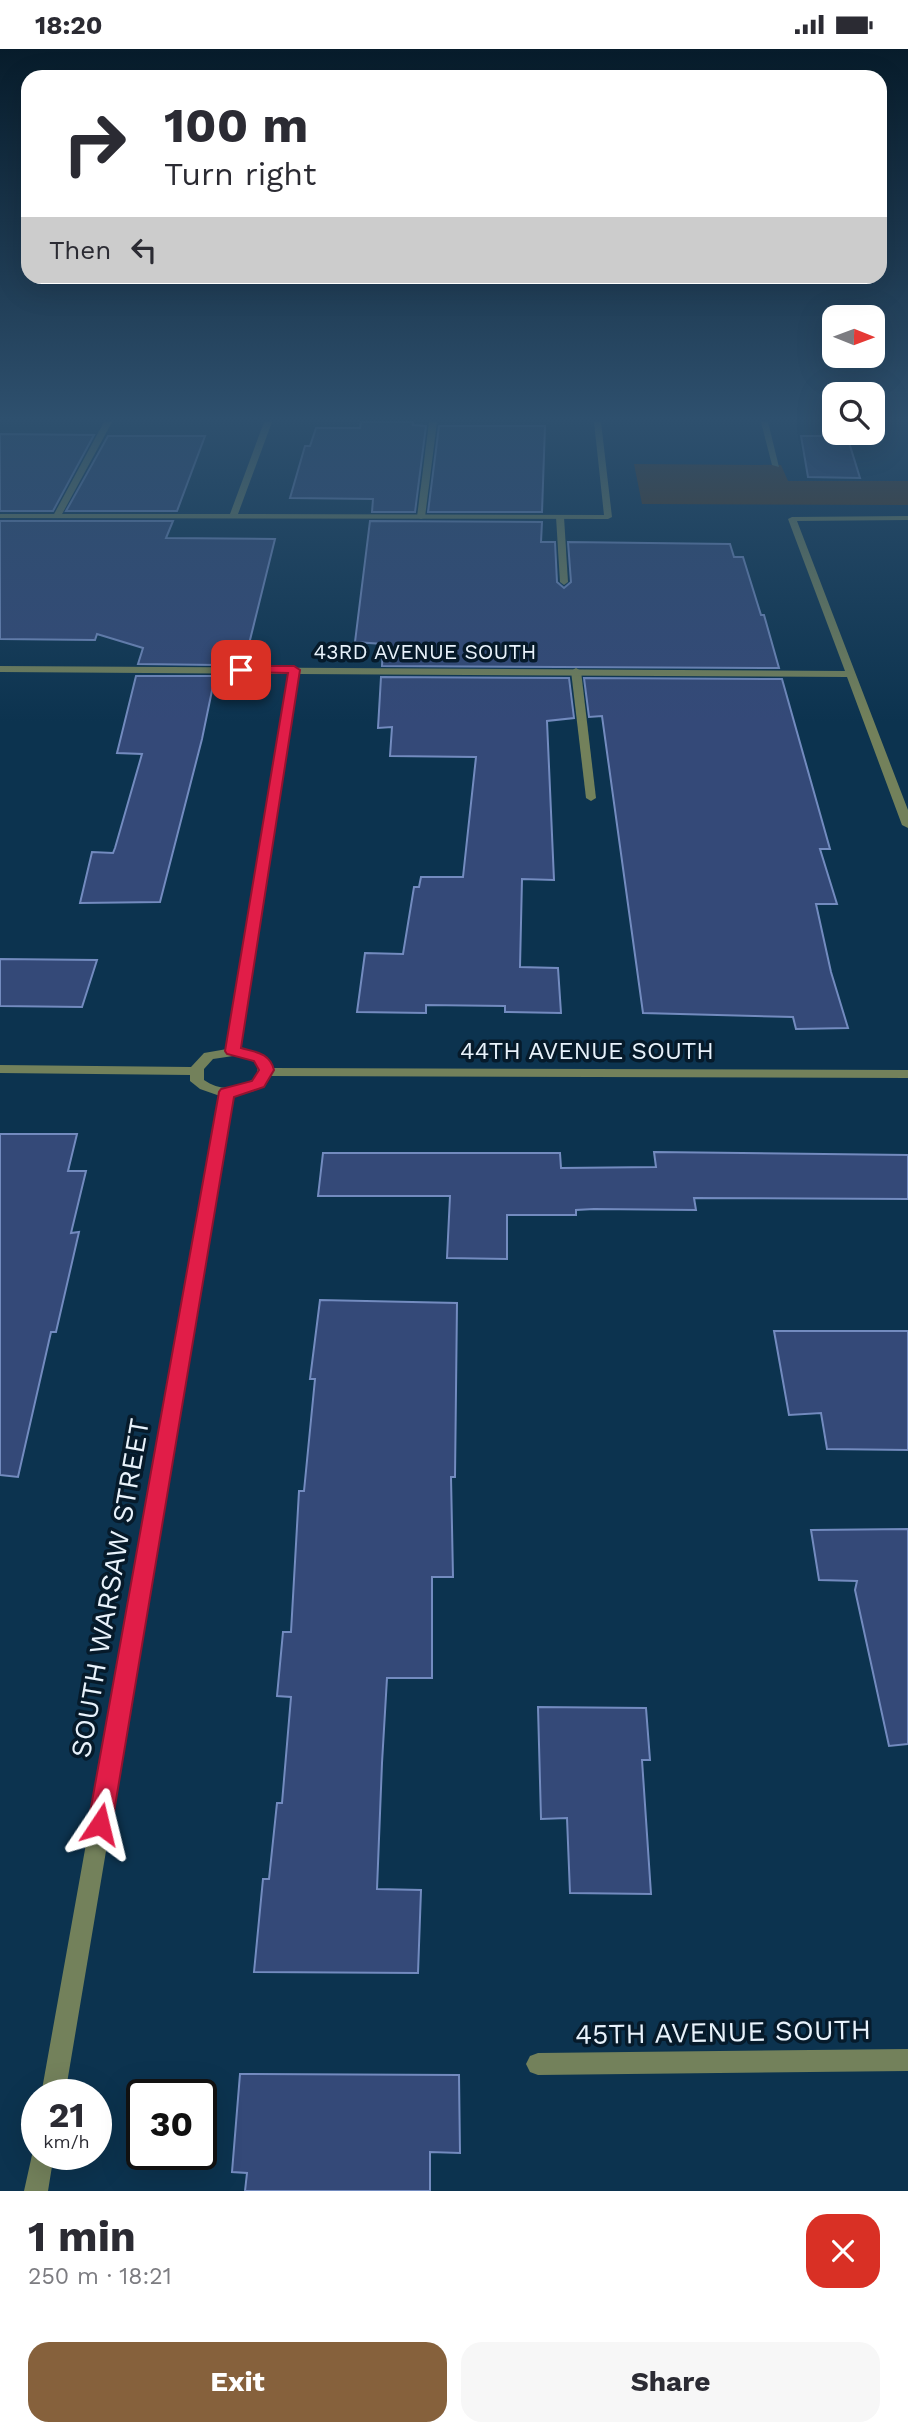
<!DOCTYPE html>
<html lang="en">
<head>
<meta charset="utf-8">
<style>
  body { margin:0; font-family:"Work Sans",sans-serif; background:#f7f7f7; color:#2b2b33; height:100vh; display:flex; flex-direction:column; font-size:26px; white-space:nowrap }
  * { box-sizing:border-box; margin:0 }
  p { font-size:23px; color:#7c7c81 }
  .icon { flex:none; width:38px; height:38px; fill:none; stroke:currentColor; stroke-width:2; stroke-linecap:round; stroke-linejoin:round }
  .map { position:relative; height:2142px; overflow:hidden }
  .side { display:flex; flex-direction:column; background:#fff; flex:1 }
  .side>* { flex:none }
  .hud { position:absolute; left:21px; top:21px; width:866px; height:214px; border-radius:21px; box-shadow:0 7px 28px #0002; background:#fff; color:#2b2b33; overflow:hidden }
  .needle { width:46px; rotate:91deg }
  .buttons { position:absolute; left:822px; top:256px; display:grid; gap:14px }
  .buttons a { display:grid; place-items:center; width:63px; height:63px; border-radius:14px; background:#fff; box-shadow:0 7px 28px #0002; font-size:35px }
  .speed { position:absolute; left:21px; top:2030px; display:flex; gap:14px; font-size:35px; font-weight:700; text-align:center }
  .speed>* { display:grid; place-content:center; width:91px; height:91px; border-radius:50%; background:#fff; box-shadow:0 7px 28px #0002; line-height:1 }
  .speed small { font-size:18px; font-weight:400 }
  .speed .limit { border:4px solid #111; border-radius:10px; background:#fff; color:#111 }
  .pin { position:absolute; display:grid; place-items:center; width:60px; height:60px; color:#fff; margin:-30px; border-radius:14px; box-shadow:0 4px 10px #0006 }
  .me { position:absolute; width:77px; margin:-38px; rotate:10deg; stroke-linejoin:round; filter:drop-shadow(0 0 5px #0008) }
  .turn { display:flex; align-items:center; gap:24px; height:147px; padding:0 28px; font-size:32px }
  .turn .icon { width:91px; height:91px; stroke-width:2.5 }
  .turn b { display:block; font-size:49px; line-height:60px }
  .then { display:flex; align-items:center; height:66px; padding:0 28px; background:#0003; gap:14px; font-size:26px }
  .round { display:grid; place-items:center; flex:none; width:74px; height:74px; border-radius:21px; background:#f7f7f7 }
  .head { display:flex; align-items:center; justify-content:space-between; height:119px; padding:0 28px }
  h1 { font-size:42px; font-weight:700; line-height:52px }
  .cta { display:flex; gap:14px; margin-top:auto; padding:14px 28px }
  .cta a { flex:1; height:80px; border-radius:21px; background:#86613c; color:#fff; font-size:28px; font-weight:700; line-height:80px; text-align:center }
  .cta a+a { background:#f7f7f7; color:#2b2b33 }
  .status { display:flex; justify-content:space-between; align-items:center; height:49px; padding:0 35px; background:#fff; direction:ltr }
  .status svg { height:19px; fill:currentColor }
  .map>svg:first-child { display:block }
  .green { fill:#533515 }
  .building { fill:#344978; stroke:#738bbf; stroke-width:2 }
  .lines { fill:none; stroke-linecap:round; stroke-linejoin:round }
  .lane { fill:#73815b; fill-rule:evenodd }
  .street { fill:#73815b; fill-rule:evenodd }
  .route { fill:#e11d48; stroke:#92132f; stroke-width:2 }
  .labels { text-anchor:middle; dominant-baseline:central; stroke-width:7; stroke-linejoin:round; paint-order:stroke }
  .far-street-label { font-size:21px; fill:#e8f2fb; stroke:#061a2a }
  .street-label { font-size:24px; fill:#e8f2fb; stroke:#061a2a }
  .near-street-label { font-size:28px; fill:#e8f2fb; stroke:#061a2a }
</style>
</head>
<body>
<div class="status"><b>18:20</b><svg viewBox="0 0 49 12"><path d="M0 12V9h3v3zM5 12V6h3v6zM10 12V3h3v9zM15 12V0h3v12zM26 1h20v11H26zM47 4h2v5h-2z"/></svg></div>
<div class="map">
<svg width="908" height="2142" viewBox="0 0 908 2142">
  <rect width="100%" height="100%" fill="#0c334f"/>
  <path class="green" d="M 634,415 L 781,416 L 788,432 L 908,432 L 908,456 L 642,455 Z"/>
  <g class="building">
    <path d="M 361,373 L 413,373 L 413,376 L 426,377 L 415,463 L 372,463 L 373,450 L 290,449 L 305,397 L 310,397 L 316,379 L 360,379 Z"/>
    <path d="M 439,377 L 545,377 L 542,463 L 428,463 Z"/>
    <path d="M 0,385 L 94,386 L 53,462 L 0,462 Z"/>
    <path d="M 108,387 L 205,387 L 177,462 L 66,462 Z"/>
    <path d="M 801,387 L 847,387 L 860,429 L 808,428 Z"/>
    <path d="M 0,472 L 173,472 L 166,489 L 275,490 L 249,595 L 221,595 L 217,616 L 138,615 L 143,599 L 97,585 L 95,591 L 0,590 Z"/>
    <path d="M 370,472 L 542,473 L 541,493 L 555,493 L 557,533 L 564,539 L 571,533 L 568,493 L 730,495 L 734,508 L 743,508 L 761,566 L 764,566 L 779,619 L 382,617 L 383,595 L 355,593 Z"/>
    <path d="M 136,627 L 215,627 L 202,690 L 160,853 L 80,854 L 92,803 L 113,804 L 115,799 L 142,705 L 117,704 Z"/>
    <path d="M 381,628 L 569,629 L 574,669 L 547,672 L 554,831 L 522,830 L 520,918 L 558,919 L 561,964 L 505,963 L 505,957 L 426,956 L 426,964 L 357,963 L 365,904 L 403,905 L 414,838 L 419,838 L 421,828 L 463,828 L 476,708 L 390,707 L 392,678 L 378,679 Z"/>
    <path d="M 584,629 L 782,630 L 830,800 L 820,800 L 837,855 L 816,855 L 831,923 L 848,979 L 796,980 L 793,968 L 643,964 L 602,667 L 589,668 Z"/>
    <path d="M 0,910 L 97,911 L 82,958 L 0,957 Z"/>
    <path d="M 0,1085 L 77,1085 L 68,1122 L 86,1122 L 71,1184 L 79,1183 L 56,1283 L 51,1283 L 18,1428 L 0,1426 Z"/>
    <path d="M 654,1103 L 908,1106 L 908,1150 L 694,1149 L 696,1161 L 594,1160 L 576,1161 L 576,1166 L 507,1166 L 507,1210 L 447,1209 L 450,1147 L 318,1147 L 323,1104 L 560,1104 L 561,1119 L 656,1118 Z"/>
    <path d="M 320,1251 L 457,1254 L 455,1428 L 451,1428 L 453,1528 L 432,1528 L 432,1629 L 387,1629 L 382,1714 L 377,1840 L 421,1841 L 418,1924 L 254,1923 L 263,1830 L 269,1830 L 277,1754 L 282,1754 L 291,1648 L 277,1647 L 283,1583 L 291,1583 L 299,1442 L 304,1442 L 315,1330 L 310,1330 Z"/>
    <path d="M 774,1282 L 908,1282 L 908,1401 L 827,1400 L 821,1364 L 789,1366 Z"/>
    <path d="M 908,1480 L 908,1695 L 889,1697 L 855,1541 L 857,1532 L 819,1531 L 811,1481 Z"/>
    <path d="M 538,1658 L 646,1659 L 650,1711 L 642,1711 L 651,1845 L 570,1844 L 567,1769 L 541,1770 Z"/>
    <path d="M 240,2025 L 459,2026 L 460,2104 L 430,2103 L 430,2142 L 245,2142 L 247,2124 L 232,2123 Z"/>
  </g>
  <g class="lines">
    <g class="lane">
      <path d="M 104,373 L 112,373 L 61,467 L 54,469 L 53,467 Z"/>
      <path d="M 429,373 L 437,373 L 425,468 L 421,470 L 417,468 Z"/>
      <path d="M 761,373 L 768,373 L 779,418 L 772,416 Z"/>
      <path d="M 560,466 L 564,468 L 568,533 L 564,536 L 560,533 L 556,468 Z"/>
      <path d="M 576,619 L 581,622 L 596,749 L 591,752 L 586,749 L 571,622 Z"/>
    </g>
    <g class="street">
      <path d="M 264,373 L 272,373 L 238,465 L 604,466 L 594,373 L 601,373 L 612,468 L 608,470 L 0,469 L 0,465 L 230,465 Z"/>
      <path d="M 908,467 L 908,471 L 797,472 L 908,761 L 908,779 L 902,776 L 847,628 L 298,625 L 240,998 L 264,1006 L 272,1014 L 271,1019 L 908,1021 L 908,1029 L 271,1027 L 254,1042 L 233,1047 L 65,2046 L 41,2046 L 220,1047 L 200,1040 L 190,1032 L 190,1026 L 0,1024 L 0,1016 L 191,1018 L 204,1004 L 227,1000 L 289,625 L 0,623 L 0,617 L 845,622 L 788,470 L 792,468 ZM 240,1006 L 258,1015 L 257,1027 C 241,1041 221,1043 204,1031 L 204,1020 L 213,1010 Z"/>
      <path d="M 908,2000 L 908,2022 L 538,2026 L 530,2023 L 526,2015 L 530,2007 L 538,2004 Z"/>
      <path d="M 37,2095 L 37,2105 L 54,2105 L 48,2142 L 24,2142 L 34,2097 Z"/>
    </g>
  </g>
  <linearGradient id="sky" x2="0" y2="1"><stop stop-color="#071c2b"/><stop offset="0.55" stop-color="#2e506e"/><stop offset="1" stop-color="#2e506e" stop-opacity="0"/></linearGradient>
  <rect width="908" height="673" fill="url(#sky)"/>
  <path class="route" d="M 241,617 L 294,617 L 300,621 L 241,999 C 256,1003 270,1004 274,1021 L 264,1038 L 234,1048 L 112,1775 L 108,1782 L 100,1785 L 91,1782 L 88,1775 L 219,1043 L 221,1040 L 252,1032 L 259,1021 L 254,1012 L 227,1005 L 225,1002 L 288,624 L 237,623 L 235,621 Z"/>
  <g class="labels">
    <g class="far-street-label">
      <text x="425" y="602">43RD AVENUE SOUTH</text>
    </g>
    <g class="street-label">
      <text x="587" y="1002">44TH AVENUE SOUTH</text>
    </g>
    <g class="near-street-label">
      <text transform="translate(110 1539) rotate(-80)">SOUTH WARSAW STREET</text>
      <text transform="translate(723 1983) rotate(-1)">45TH AVENUE SOUTH</text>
    </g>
  </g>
</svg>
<div class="buttons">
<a><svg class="needle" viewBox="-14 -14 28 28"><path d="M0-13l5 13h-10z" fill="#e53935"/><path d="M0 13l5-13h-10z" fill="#7c7c81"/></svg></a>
<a><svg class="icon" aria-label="search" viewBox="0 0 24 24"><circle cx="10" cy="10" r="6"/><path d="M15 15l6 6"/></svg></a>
</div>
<div class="speed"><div>21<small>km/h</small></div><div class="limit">30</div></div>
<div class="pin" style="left:241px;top:621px;background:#d93025"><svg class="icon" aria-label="arrive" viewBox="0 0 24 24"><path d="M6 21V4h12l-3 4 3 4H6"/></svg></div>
<svg class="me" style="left:100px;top:1775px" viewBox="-20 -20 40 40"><path d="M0-17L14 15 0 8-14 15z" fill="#e11d48" stroke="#fff" stroke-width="4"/></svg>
<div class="hud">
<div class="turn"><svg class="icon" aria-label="right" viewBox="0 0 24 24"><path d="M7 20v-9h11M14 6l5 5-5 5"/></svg><div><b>100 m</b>Turn right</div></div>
<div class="then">Then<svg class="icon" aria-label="left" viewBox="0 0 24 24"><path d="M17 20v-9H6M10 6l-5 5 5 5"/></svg></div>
</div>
</div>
<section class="side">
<div class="head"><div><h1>1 min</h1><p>250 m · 18:21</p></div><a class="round" style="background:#d93025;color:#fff"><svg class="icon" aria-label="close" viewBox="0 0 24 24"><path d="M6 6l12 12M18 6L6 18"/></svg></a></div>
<div class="cta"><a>Exit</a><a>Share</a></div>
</section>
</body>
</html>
